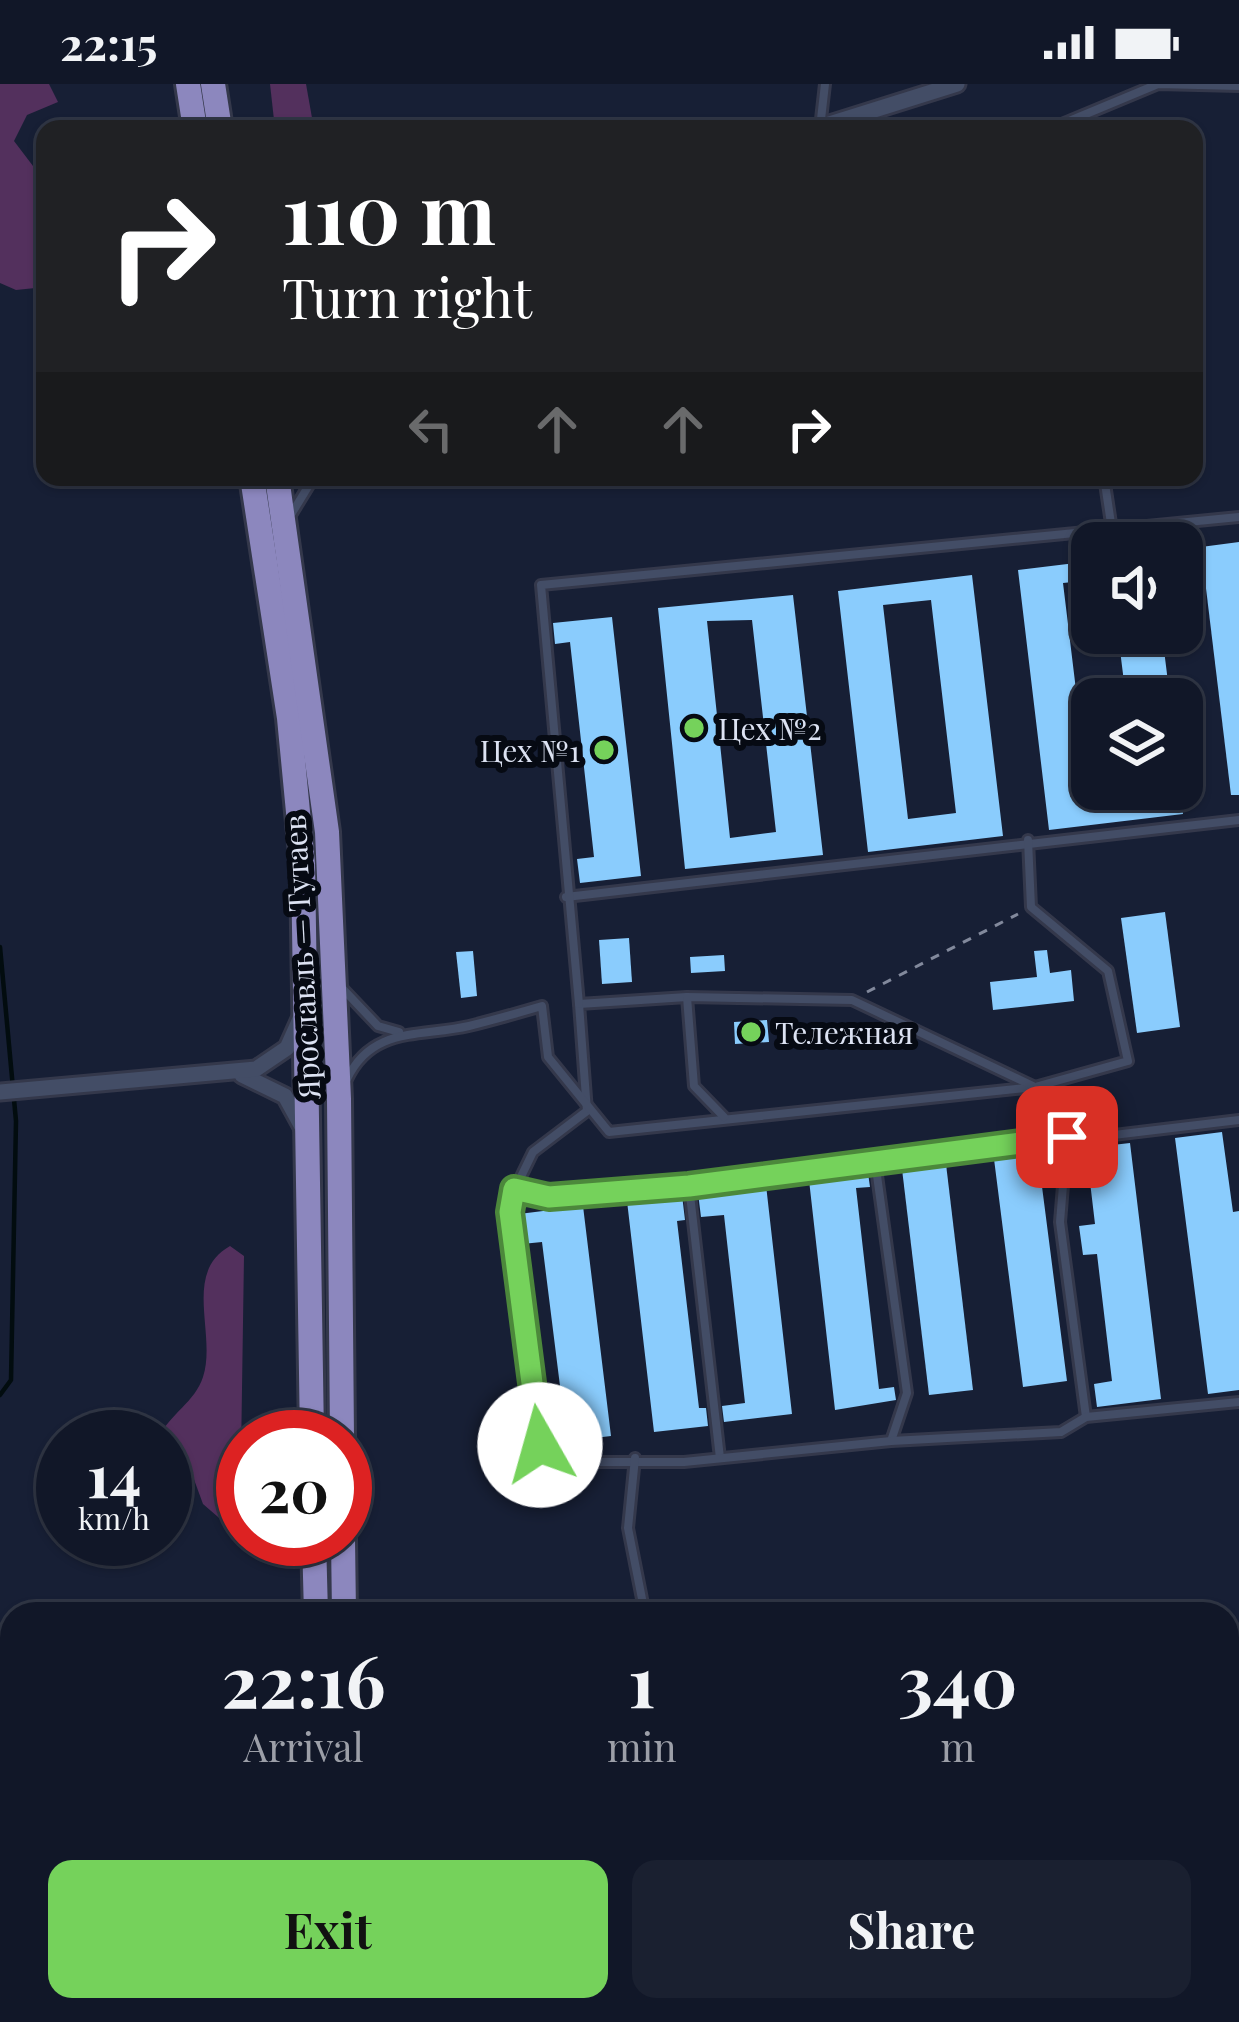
<!DOCTYPE html>
<html lang="en">
<head>
<meta charset="utf-8">
<style>
  body { margin:0; font-family:"Playfair Display",serif; background:#1a2030; color:#f1f3f6; height:100vh; display:flex; flex-direction:column; font-size:45px; white-space:nowrap }
  * { box-sizing:border-box; margin:0 }
  p { font-size:39px; color:#9c9fa8 }
  .icon { flex:none; width:66px; height:66px; fill:none; stroke:currentColor; stroke-width:2; stroke-linecap:round; stroke-linejoin:round }
  .map { position:relative; flex:1; overflow:hidden }
  .drawer { position:absolute; left:0px; top:1518px; width:1239px; height:420px; display:flex; flex-direction:column; background:#111728; border-radius:36px 36px 0 0; box-shadow:0 3px 9px #0004,0 0 0 3px #303645 }
  .drawer>* { flex:none }
  .banner { position:absolute; left:36px; top:36px; width:1167px; height:366px; border-radius:24px; box-shadow:0 3px 9px #0004,0 0 0 3px #303645; background:#202124; color:#fff; overflow:hidden }
  .buttons { position:absolute; left:1071px; top:438px; display:grid; gap:24px }
  .buttons a { display:grid; place-items:center; width:132px; height:132px; border-radius:24px; background:#111728; box-shadow:0 3px 9px #0004,0 0 0 3px #303645; font-size:60px }
  .speed { position:absolute; left:36px; top:1326px; display:flex; gap:24px; font-size:60px; font-weight:700; text-align:center }
  .speed>* { display:grid; place-content:center; width:156px; height:156px; border-radius:50%; background:#111728; box-shadow:0 3px 9px #0004,0 0 0 3px #303645; line-height:1 }
  .speed small { font-size:30px; font-weight:400 }
  .speed .limit { border:18px solid #d22; background:#fff; color:#111 }
  .pin { position:absolute; display:grid; place-items:center; width:102px; height:102px; color:#fff; margin:-51px; border-radius:24px; box-shadow:0 6px 18px #0006 }
  .me { position:absolute; width:132px; margin:-66px; rotate:353deg; stroke-linejoin:round; filter:drop-shadow(0 0 9px #0008) }
  .turn { display:flex; align-items:center; gap:42px; height:252px; padding:0 48px; font-size:54px }
  .turn .icon { width:156px; height:156px; stroke-width:2.5 }
  .turn b { display:block; font-size:84px; line-height:102px }
  .lanes { display:flex; align-items:center; height:114px; padding:0 48px; background:#0003; justify-content:center; gap:60px; direction:ltr }
  .lanes .off { opacity:.35 }
  .eta { display:flex; justify-content:space-evenly; align-items:center; height:204px; text-align:center }
  .eta b { font-size:72px; font-weight:700; line-height:84px }
  .cta { display:flex; gap:24px; margin-top:auto; padding:24px 48px }
  .cta a { flex:1; height:138px; border-radius:24px; background:#75d25b; color:#111; font-size:48px; font-weight:700; line-height:138px; text-align:center }
  .cta a+a { background:#1a2030; color:#f1f3f6 }
  .status { display:flex; justify-content:space-between; align-items:center; height:84px; padding:0 60px; background:#111728; direction:ltr }
  .status svg { height:33px; fill:currentColor }
  .map>svg:first-child { display:block }
  .green { fill:#53305d }
  .lines { fill:none; stroke-linecap:round; stroke-linejoin:round }
  .stream { stroke:#020c0f; stroke-width:4.5 }
  .building { fill:#8accfd; fill-rule:evenodd }
  .service-casing { stroke:#34384b; stroke-width:14 }
  .minor-casing { stroke:#34384b; stroke-width:21 }
  .tertiary-casing { stroke:#34384b; stroke-width:24 }
  .primary-casing { stroke:#34384b; stroke-width:30 }
  .path { stroke:#82899c; stroke-width:3; stroke-dasharray:9 9; stroke-linecap:butt }
  .service { stroke:#434d66; stroke-width:8 }
  .minor { stroke:#434d66; stroke-width:15 }
  .tertiary { stroke:#434d66; stroke-width:18 }
  .primary { stroke:#8c87be; stroke-width:24 }
  .route-casing { stroke:#4c883b; stroke-width:30 }
  .route { stroke:#75d25b; stroke-width:21 }
  .poi-dot { fill:#75d25b; stroke:#060a13; stroke-width:4.5 }
  .labels { text-anchor:middle; dominant-baseline:central; stroke-width:12; stroke-linejoin:round; paint-order:stroke }
  .poi-label { font-size:30px; fill:#dce2f2; stroke:#060a13; text-anchor:start }
  .street-label { font-size:30px; fill:#dce2f2; stroke:#060a13 }
</style>
</head>
<body>
<div class="status"><b>22:15</b><svg viewBox="0 0 49 12"><path d="M0 12V9h3v3zM5 12V6h3v6zM10 12V3h3v9zM15 12V0h3v12zM26 1h20v11H26zM47 4h2v5h-2z"/></svg></div>
<div class="map">
<svg width="1239" height="1938" viewBox="0 0 1239 1938">
  <rect width="100%" height="100%" fill="#171f35"/>
  <g class="green">
    <path d="M 0,0 L 49,0 L 58,18 L 27,31 L 14,57 L 33,82 L 45,81 L 45,203 L 16,206 L 0,199 Z"/>
    <path d="M 270,0 L 306,0 L 314,45 L 275,45 Z"/>
    <path d="M 230,1162 L 244,1172 L 240,1438 L 225,1439 L 203,1420 L 192,1390 L 165,1373 L 165,1353 L 159,1353 C 170,1330 195,1318 203,1293 C 217,1250 182,1189 230,1162 Z"/>
    <path d="M 12,1644 L 12,1926 L 210,1926 L 208,1938 L 0,1938 L 0,1646 Z"/>
  </g>
  <g class="lines">
    <path class="stream" d="M 0,863 L 16,1037 L 11,1296 L 0,1311"/>
  </g>
  <g class="building">
    <path d="M 1239,458 L 1239,711 L 1231,711 L 1201,463 Z"/>
    <path d="M 1092,477 L 1092,496 L 1063,499 L 1089,713 L 1180,705 L 1183,730 L 1049,746 L 1018,486 Z"/>
    <path d="M 972,491 L 1003,752 L 868,768 L 838,507 ZM 931,516 L 956,729 L 908,735 L 883,521 Z"/>
    <path d="M 793,511 L 823,771 L 685,785 L 658,524 ZM 752,536 L 776,748 L 730,754 L 707,537 Z"/>
    <path d="M 612,533 L 641,792 L 580,799 L 577,775 L 594,773 L 570,558 L 555,560 L 553,539 Z"/>
    <path d="M 1118,549 L 1162,549 L 1170,615 L 1126,615 Z"/>
    <path d="M 1165,828 L 1180,943 L 1137,949 L 1121,834 Z"/>
    <path d="M 629,854 L 632,898 L 602,900 L 599,856 Z"/>
    <path d="M 1047,866 L 1050,889 L 1071,886 L 1074,917 L 993,926 L 990,898 L 1037,893 L 1034,867 Z"/>
    <path d="M 473,867 L 477,912 L 461,914 L 456,868 Z"/>
    <path d="M 724,871 L 725,887 L 691,889 L 690,873 Z"/>
    <path d="M 767,936 L 769,958 L 735,960 L 734,938 Z"/>
    <path d="M 1222,1048 L 1233,1128 L 1239,1127 L 1239,1306 L 1208,1310 L 1175,1054 Z"/>
    <path d="M 1130,1059 L 1161,1315 L 1097,1323 L 1094,1300 L 1112,1297 L 1097,1170 L 1083,1171 L 1079,1142 L 1095,1140 L 1086,1064 Z"/>
    <path d="M 1058,1067 L 1056,1085 L 1040,1087 L 1067,1297 L 1023,1303 L 994,1075 Z"/>
    <path d="M 946,1080 L 973,1306 L 929,1311 L 902,1085 Z"/>
    <path d="M 868,1089 L 870,1103 L 856,1104 L 879,1305 L 894,1303 L 896,1316 L 835,1326 L 809,1096 Z"/>
    <path d="M 766,1101 L 792,1330 L 724,1338 L 722,1322 L 745,1319 L 724,1131 L 701,1133 L 698,1109 Z"/>
    <path d="M 682,1111 L 685,1136 L 677,1137 L 699,1324 L 706,1324 L 708,1342 L 654,1348 L 627,1117 Z"/>
    <path d="M 583,1122 L 611,1352 L 553,1359 L 551,1343 L 565,1342 L 542,1158 L 522,1160 L 519,1130 Z"/>
  </g>
  <g class="lines">
    <defs>
      <g id="service">
        <path d="M 820,44 L 825,0"/>
        <path d="M 1050,45 L 1158,0 L 1239,2"/>
        <path d="M 1104,393 L 1112,446"/>
        <path d="M 292,429 L 314,393"/>
        <path d="M 566,813 L 1239,736"/>
        <path d="M 342,904 L 378,942 L 399,948"/>
        <path d="M 687,913 L 579,920 L 587,1027 L 533,1068 L 515,1105 L 549,1113 L 689,1102 L 1239,1036"/>
        <path d="M 579,920 L 541,501 L 1239,433"/>
        <path d="M 347,995 C 372,942 421,953 469,942 C 493,936 518,929 542,922 L 548,973 L 609,1048 L 1035,1003 L 1128,977 L 1108,887 L 1031,823 L 1028,756"/>
        <path d="M 724,1033 L 694,1002 L 687,913 L 852,916 L 1033,1002"/>
        <path d="M 1067,1053 L 1060,1138 L 1086,1333"/>
        <path d="M 875,1077 L 907,1309 L 891,1357"/>
        <path d="M 689,1102 L 720,1374"/>
        <path d="M 515,1105 L 510,1128 L 540,1361 L 568,1378 L 684,1378 L 891,1357 L 1061,1348 L 1086,1333 L 1239,1318"/>
        <path d="M 635,1374 L 628,1444 L 645,1530"/>
        <path d="M 1002,1926 L 1012,1938"/>
        <path d="M 1099,1938 L 1123,1931 L 1128,1938"/>
      </g>
      <g id="minor">
        <path d="M 820,43 L 957,0"/>
        <path d="M 242,991 L 285,1012 L 302,1043"/>
        <path d="M 0,1008 L 256,985 L 287,964 L 300,935"/>
      </g>
      <path id="tertiary" d="M 1227,1588 L 1239,1584"/>
      <g id="primary">
        <path d="M 188,0 L 195,45"/>
        <path d="M 213,0 L 220,45"/>
        <path d="M 252,393 L 289,634 L 303,780 L 312,1353"/>
        <path d="M 277,393 L 327,748 L 339,1015 L 342,1353"/>
        <path d="M 314,1455 L 316,1530"/>
        <path d="M 343,1455 L 344,1530"/>
        <path d="M 290,1938 L 291,1926"/>
        <path d="M 323,1938 L 325,1926"/>
      </g>
    </defs>
    <use href="#service" class="service-casing"/>
    <use href="#minor" class="minor-casing"/>
    <use href="#tertiary" class="tertiary-casing"/>
    <use href="#primary" class="primary-casing"/>
    <path class="path" d="M 867,908 L 1018,830"/>
    <use href="#service" class="service"/>
    <use href="#minor" class="minor"/>
    <use href="#tertiary" class="tertiary"/>
    <use href="#primary" class="primary"/>
  </g>
  <g class="lines">
    <defs>
      <path id="route" d="M 540,1361 L 510,1128 L 514,1105 L 549,1113 L 689,1102 L 1067,1053"/>
    </defs>
    <use href="#route" class="route-casing"/>
    <use href="#route" class="route"/>
  </g>
  <g class="poi-dot">
    <circle cx="694" cy="644" r="12"/>
    <circle cx="604" cy="666" r="12"/>
    <circle cx="751" cy="948" r="12"/>
  </g>
  <g class="labels">
    <g class="poi-label">
      <text x="718" y="644">Цех №2</text>
      <text x="580" y="666" text-anchor="end">Цех №1</text>
      <text x="775" y="948">Тележная</text>
    </g>
    <g class="street-label">
      <text transform="translate(301 873) rotate(-93)">Ярославль — Тутаев</text>
    </g>
  </g>
</svg>
<div class="buttons">
<a><svg class="icon" aria-label="sound" viewBox="0 0 24 24"><path d="M4 9h4l5-4v14l-5-4H4zM17 9q2 3 0 6"/></svg></a>
<a><svg class="icon" aria-label="layers" viewBox="0 0 24 24"><path d="M12 4l9 5-9 5-9-5zM3 14l9 5 9-5"/></svg></a>
</div>
<div class="speed"><div>14<small>km/h</small></div><div class="limit">20</div></div>
<div class="pin" style="left:1067px;top:1053px;background:#d93025"><svg class="icon" aria-label="arrive" viewBox="0 0 24 24"><path d="M6 21V4h12l-3 4 3 4H6"/></svg></div>
<svg class="me" style="left:540px;top:1361px" viewBox="-20 -20 40 40"><circle r="19" fill="#fff"/><path d="M0-13L10 11 0 6-10 11z" fill="#75d25b"/></svg>
<div class="banner">
<div class="turn"><svg class="icon" aria-label="right" viewBox="0 0 24 24"><path d="M7 20v-9h11M14 6l5 5-5 5"/></svg><div><b>110 m</b>Turn right</div></div>
<div class="lanes"><svg class="icon off" aria-label="left" viewBox="0 0 24 24"><path d="M17 20v-9H6M10 6l-5 5 5 5"/></svg><svg class="icon off" aria-label="ahead" viewBox="0 0 24 24"><path d="M12 20V5M6 11l6-6 6 6"/></svg><svg class="icon off" aria-label="ahead" viewBox="0 0 24 24"><path d="M12 20V5M6 11l6-6 6 6"/></svg><svg class="icon" aria-label="right" viewBox="0 0 24 24"><path d="M7 20v-9h11M14 6l5 5-5 5"/></svg></div>
</div>
<section class="drawer">
<div class="eta">
<div><b>22:16</b><p>Arrival</p></div>
<div><b>1</b><p>min</p></div>
<div><b>340</b><p>m</p></div>
</div>
<div class="cta"><a>Exit</a><a>Share</a></div>
</section>
</div>
</body>
</html>
